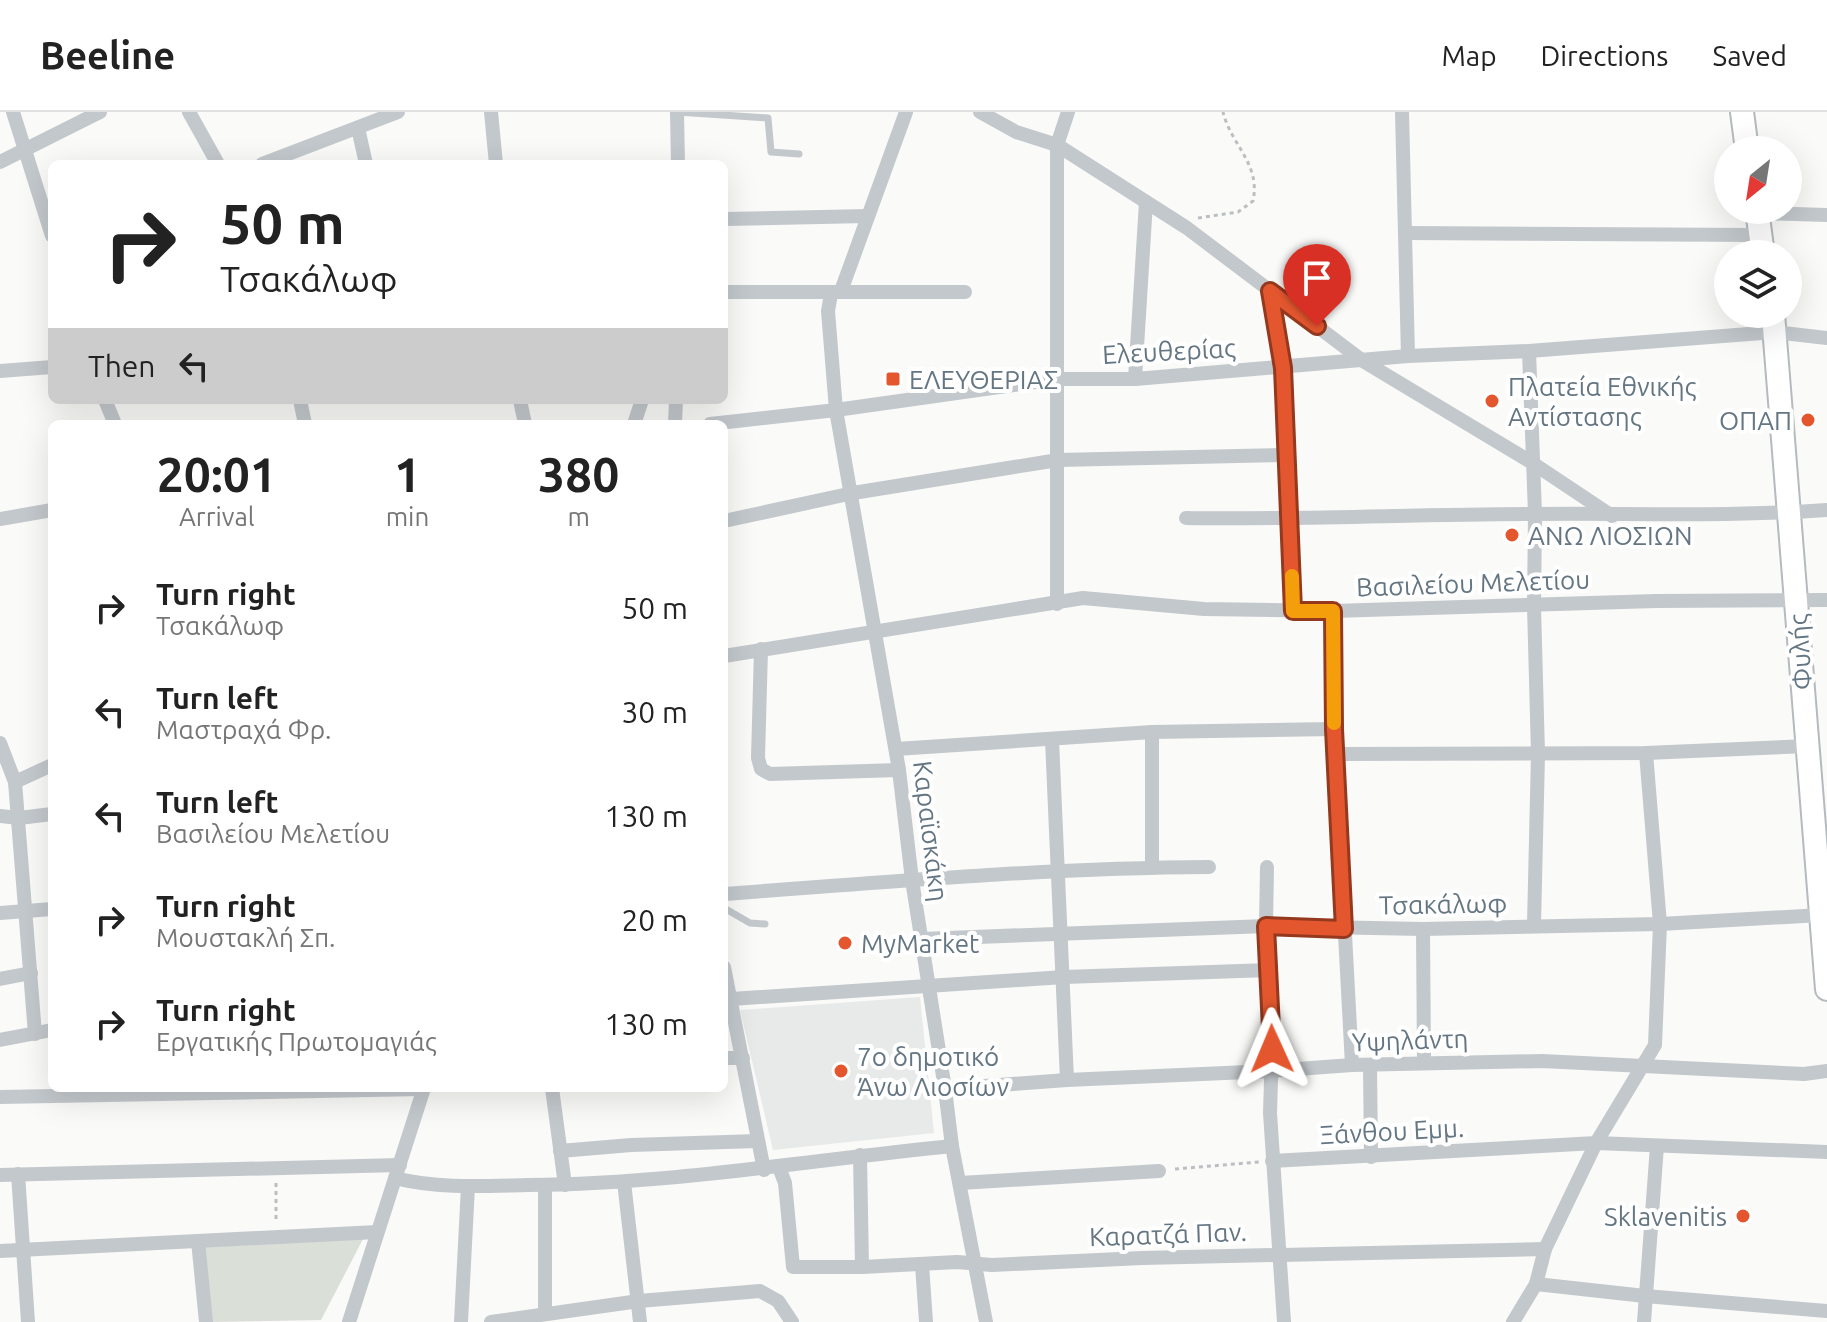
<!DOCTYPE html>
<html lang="en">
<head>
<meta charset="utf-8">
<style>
  body { margin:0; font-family:Ubuntu,sans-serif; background:#f2f2f2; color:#222; height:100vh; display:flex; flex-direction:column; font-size:30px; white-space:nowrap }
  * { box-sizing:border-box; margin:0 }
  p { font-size:26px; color:#767676 }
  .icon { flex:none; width:44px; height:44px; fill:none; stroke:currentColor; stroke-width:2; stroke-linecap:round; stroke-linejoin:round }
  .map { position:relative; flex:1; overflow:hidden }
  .side { position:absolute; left:48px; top:308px; width:680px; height:672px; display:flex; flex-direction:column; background:#fff; border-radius:12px; box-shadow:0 8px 32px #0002 }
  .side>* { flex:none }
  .banner { position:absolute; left:48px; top:48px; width:680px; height:244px; border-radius:12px; box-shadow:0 8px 32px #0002; background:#fff; color:#222; overflow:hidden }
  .needle { width:52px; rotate:210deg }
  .controls { position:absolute; left:1714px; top:24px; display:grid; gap:16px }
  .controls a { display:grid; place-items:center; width:88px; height:88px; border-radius:50%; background:#fff; box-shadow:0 8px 32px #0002; font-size:40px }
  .pin { position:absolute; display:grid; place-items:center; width:68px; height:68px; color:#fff; margin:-82px -34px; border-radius:50% 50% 50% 0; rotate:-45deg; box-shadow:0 0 8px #0007 }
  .pin .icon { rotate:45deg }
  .me { position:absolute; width:88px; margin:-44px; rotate:359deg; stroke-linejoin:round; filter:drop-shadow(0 0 6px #0008) }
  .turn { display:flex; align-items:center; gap:28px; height:168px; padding:0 40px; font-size:36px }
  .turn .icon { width:104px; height:104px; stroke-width:2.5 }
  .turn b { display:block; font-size:56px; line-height:68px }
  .then { display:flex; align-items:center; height:76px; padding:0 40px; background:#0003; gap:16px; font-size:30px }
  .eta { display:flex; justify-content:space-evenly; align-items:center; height:136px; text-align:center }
  .eta b { font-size:48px; font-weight:700; line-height:56px }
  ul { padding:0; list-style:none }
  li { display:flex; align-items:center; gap:24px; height:104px; padding:0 40px }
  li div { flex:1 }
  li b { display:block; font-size:30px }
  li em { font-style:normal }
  header { display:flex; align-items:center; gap:48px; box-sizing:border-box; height:112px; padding:0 40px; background:#fff; border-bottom:2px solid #e0e0e0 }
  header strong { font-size:38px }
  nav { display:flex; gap:44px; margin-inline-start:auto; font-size:28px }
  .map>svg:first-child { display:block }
  .built { fill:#e8e9e9 }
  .green { fill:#dadfd7 }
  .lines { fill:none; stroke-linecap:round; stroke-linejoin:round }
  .primary-casing { stroke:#b5babe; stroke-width:26 }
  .path { stroke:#bbbfc2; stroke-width:3; stroke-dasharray:4 4; stroke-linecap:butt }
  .lane { stroke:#c3c8cc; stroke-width:7 }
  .street { stroke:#c3c8cc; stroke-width:14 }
  .primary { stroke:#fff; stroke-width:22 }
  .route-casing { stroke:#94391e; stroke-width:20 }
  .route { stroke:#e4572e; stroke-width:14 }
  .slow { stroke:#f59e0b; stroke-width:14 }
  .poi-dot { fill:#e4572e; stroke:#fff; stroke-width:3 }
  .labels { text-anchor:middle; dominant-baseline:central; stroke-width:8; stroke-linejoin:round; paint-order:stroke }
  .street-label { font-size:26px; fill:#657683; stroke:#fff }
  .poi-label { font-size:26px; fill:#657683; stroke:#fff; text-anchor:start }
</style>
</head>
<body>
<header>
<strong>Beeline</strong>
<nav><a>Map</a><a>Directions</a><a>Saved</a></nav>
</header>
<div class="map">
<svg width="1827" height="1210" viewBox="0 0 1827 1210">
  <rect width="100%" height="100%" fill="#fafaf8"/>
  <path class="built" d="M 920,885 L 934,1021 L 773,1038 L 740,898 Z"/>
  <path class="green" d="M 363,1127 L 321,1208 L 210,1210 L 204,1135 Z"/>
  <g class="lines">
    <defs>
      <g id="primary">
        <path d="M 1742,0 L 1747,38"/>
        <path d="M 1757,98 L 1763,142"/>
        <path d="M 1773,202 L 1827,877"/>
      </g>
    </defs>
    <use href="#primary" class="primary-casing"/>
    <g class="path">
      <path d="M 1198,106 L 1238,100 L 1253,89 C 1261,52 1231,33 1223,0"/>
      <path d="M 1175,1057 L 1259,1050"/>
      <path d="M 276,1071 L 276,1111"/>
    </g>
    <g class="lane">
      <path d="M 677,0 L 768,6 L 771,40 L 799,42"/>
      <path d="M 724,796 L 750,811 L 765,812"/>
    </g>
    <g class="street">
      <path d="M 13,0 L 52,124"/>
      <path d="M 189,0 L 218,52"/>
      <path d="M 491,0 L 496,52"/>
      <path d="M 677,0 L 678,52"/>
      <path d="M 980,0 L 1016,20 L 1057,33 L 1187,116 L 1363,249 L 1531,350 L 1612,404"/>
      <path d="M 1402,0 L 1408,244"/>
      <path d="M 358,16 L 366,52"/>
      <path d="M 0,50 L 100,0"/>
      <path d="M 262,52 L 398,0"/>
      <path d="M 1757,101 L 1827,103"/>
      <path d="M 724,107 L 868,104"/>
      <path d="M 1406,121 L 1760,123"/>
      <path d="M 841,179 L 906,0"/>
      <path d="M 1270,179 L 1283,256 L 1293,499"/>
      <path d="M 724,180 L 965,180"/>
      <path d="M 831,182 L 828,199 L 836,298 L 899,658 L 912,768 L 945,977 L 952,1034 L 986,1210"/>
      <path d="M 1529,239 L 1535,402 L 1534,494 L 1538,642 L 1534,813"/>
      <path d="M 0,259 L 52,255"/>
      <path d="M 1135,267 L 1146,90"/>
      <path d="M 105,288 L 115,312"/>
      <path d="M 300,288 L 305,312"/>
      <path d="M 520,288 L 525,312"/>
      <path d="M 634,312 L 642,288"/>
      <path d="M 675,312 L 676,288"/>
      <path d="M 710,312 L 836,298 L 1056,267 L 1135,267 L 1408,244 L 1529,239 L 1775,220 L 1827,226"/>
      <path d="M 1186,406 C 1302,408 1418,402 1534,402 C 1632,401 1729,405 1827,398"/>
      <path d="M 0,407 L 52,398"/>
      <path d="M 724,409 L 853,381 L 1058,348 L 1287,343"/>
      <path d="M 1057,492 L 1057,33 L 1068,0"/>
      <path d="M 1333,499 L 1334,617 L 1352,953"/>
      <path d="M 761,537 L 758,646 L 761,657 L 770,662 L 899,658"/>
      <path d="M 724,544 L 1083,486 L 1204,497 L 1333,499 L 1656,489 L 1827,488"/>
      <path d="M 1152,620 L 1152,755"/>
      <path d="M 1052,628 L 1067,968"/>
      <path d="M 0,631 L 15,670 L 35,922"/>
      <path d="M 896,637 L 1152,620 L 1334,617"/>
      <path d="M 1336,642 L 1646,641 L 1808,634"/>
      <path d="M 15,670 L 52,653"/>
      <path d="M 0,704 L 19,706 L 52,702"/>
      <path d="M 1267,755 L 1266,814 L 1272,937 L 1270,1001 L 1284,1210"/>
      <path d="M 724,782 C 885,770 1047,756 1209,755"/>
      <path d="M 0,801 L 52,797"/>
      <path d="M 1423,817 L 1424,951"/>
      <path d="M 922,827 L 1266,814 L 1423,817 L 1660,812 L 1821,803"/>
      <path d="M 724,855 L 764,1058"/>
      <path d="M 0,867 L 31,861"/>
      <path d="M 731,887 L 1064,865 L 1270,858"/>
      <path d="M 0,928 L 52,918"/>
      <path d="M 724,946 L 743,946"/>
      <path d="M 1370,953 L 1371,1045"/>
      <path d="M 552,976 L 565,1073"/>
      <path d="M 945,977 L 1067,968 L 1270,959 L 1352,953 L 1542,949 L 1804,962 L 1827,959"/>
      <path d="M 0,985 L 423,977"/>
      <path d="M 560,1039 L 631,1033 L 758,1029"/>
      <path d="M 860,1043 L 862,1155"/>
      <path d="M 1272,1049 L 1596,1031 L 1827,1040"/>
      <path d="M 779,1055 L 785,1071 L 793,1155 L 862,1155 L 957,1150 L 992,1153 L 1142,1146 L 1545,1137"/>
      <path d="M 18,1062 L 28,1210"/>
      <path d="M 0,1063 L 400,1053"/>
      <path d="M 395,1066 C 438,1077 484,1074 528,1073 C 671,1072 811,1048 952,1034"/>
      <path d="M 624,1070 L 640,1210"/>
      <path d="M 960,1071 L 1159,1059"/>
      <path d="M 545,1073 L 545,1202"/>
      <path d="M 198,1129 L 206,1210"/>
      <path d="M 0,1139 L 377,1120"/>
      <path d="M 922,1153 L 926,1210"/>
      <path d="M 1536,1172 L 1645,1184 L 1827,1199"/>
      <path d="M 349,1210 L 424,976"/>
      <path d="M 461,1210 L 468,1074"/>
      <path d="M 491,1210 L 639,1189 L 760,1179 L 778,1189 L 792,1210"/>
      <path d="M 1513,1210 L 1536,1172 L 1545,1137 L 1596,1031 L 1655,933 L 1660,812 L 1646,641"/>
      <path d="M 1644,1210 L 1657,1034"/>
    </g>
    <use href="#primary" class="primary"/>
  </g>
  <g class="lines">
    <defs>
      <path id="route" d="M 1272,937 L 1266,814 L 1344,817 L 1334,617 L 1333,499 L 1293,499 L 1283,256 L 1270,179 L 1317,214"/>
    </defs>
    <use href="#route" class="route-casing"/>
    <use href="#route" class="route"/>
    <path class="slow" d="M 1292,464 L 1293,499 L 1333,499 L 1334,611"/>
  </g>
  <g class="poi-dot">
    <rect x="885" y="259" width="16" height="16" rx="4"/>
    <circle cx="1492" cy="289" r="8"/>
    <circle cx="1808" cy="308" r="8"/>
    <circle cx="1512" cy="423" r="8"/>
    <circle cx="845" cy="831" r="8"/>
    <circle cx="841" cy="959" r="8"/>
    <circle cx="1743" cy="1104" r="8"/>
  </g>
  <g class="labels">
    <g class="street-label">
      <text transform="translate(1169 239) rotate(-3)">Ελευθερίας</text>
      <text transform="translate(1473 471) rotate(-2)">Βασιλείου Μελετίου</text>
      <text transform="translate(1800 540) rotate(-94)">Φυλής</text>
      <text transform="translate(931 719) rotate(83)">Καραϊσκάκη</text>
      <text transform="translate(1443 792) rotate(-1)">Τσακάλωφ</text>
      <text transform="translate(1410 928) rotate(-2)">Υψηλάντη</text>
      <text transform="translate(1392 1019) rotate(-3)">Ξάνθου Εμμ.</text>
      <text transform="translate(1168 1122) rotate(-2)">Καρατζά Παν.</text>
    </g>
    <g class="poi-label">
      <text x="909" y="267">ΕΛΕΥΘΕΡΙΑΣ</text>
      <text x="1508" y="274">Πλατεία Εθνικής<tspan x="1508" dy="30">Αντίστασης</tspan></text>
      <text x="1792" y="308" text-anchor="end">ΟΠΑΠ</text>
      <text x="1528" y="423">ΑΝΩ ΛΙΟΣΙΩΝ</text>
      <text x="861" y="831">MyMarket</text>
      <text x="857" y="944">7ο δημοτικό<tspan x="857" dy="30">Άνω Λιοσίων</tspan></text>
      <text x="1727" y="1104" text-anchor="end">Sklavenitis</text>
    </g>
  </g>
</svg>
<div class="controls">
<a><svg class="needle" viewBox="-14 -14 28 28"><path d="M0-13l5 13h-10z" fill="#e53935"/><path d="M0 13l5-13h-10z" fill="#767676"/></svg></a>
<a><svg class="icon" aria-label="layers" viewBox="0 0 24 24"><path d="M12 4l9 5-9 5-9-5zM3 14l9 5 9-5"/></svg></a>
</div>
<div class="pin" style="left:1317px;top:214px;background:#d93025"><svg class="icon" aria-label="arrive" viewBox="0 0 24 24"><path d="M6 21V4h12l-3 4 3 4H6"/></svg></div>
<svg class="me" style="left:1272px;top:937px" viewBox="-20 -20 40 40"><path d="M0-17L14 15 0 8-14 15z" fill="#e4572e" stroke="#fff" stroke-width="4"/></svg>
<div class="banner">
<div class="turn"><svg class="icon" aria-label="right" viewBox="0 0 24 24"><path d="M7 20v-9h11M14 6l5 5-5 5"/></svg><div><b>50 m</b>Τσακάλωφ</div></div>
<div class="then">Then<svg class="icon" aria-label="left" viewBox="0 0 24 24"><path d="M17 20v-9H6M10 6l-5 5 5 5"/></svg></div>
</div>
<section class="side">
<div class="eta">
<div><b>20:01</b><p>Arrival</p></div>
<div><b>1</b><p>min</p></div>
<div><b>380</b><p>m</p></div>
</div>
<ul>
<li><svg class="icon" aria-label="right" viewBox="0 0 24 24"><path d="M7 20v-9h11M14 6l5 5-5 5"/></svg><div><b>Turn right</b><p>Τσακάλωφ</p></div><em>50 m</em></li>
<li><svg class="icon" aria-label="left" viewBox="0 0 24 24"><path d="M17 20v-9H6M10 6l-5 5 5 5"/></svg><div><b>Turn left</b><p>Μαστραχά Φρ.</p></div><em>30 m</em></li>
<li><svg class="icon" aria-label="left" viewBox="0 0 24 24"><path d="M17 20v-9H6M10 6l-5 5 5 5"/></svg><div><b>Turn left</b><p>Βασιλείου Μελετίου</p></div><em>130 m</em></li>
<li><svg class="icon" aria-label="right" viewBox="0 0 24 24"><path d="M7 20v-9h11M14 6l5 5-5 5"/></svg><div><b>Turn right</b><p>Μουστακλή Σπ.</p></div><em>20 m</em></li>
<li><svg class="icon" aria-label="right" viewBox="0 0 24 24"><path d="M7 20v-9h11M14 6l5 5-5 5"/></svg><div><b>Turn right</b><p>Εργατικής Πρωτομαγιάς</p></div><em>130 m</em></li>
</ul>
</section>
</div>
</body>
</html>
